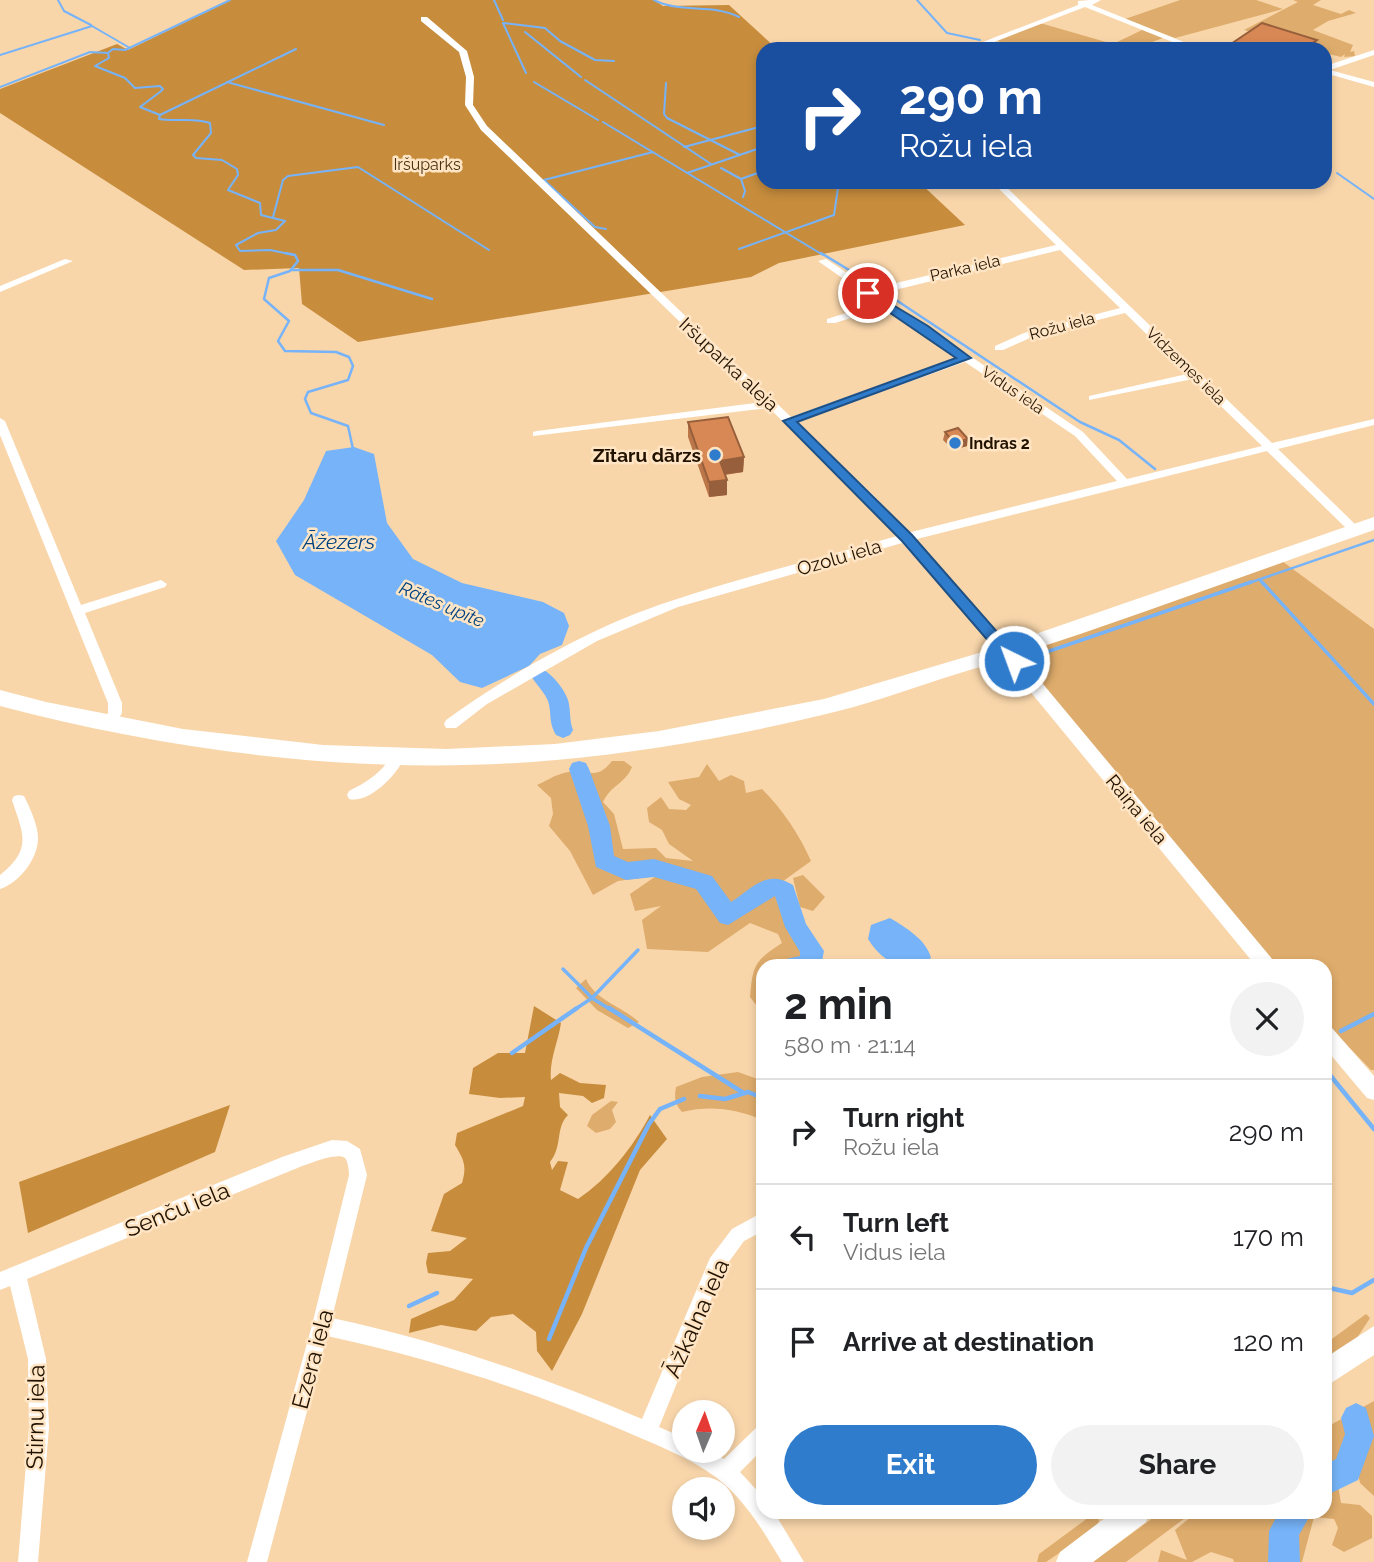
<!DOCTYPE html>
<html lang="en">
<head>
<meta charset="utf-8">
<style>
  body { margin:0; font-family:Raleway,sans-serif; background:#f2f2f2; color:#202124; height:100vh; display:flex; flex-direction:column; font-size:26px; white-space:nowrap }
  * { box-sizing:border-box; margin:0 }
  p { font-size:23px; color:#757577 }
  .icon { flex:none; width:38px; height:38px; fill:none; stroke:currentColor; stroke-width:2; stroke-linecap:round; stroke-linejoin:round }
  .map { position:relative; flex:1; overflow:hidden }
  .sheet { position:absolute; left:756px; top:959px; width:576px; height:560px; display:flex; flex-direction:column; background:#fff; border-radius:21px; box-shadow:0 4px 10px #0003 }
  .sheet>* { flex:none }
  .guide { position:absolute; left:756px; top:42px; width:576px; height:147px; border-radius:21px; box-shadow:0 4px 10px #0003; background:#1a4fa0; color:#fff; overflow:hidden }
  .needle { width:46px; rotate:2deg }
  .controls { position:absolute; left:672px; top:1400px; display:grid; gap:14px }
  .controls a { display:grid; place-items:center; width:63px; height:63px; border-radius:50%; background:#fff; box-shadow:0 4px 10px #0003; font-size:35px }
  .pin { position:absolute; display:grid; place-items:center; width:60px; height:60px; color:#fff; margin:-30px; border:4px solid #fff; border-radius:50%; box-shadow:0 2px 7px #0007 }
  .me { position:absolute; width:77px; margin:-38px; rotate:318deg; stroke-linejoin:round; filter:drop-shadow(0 0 5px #0008) }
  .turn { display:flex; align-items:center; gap:24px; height:147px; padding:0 28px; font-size:32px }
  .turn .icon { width:91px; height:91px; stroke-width:2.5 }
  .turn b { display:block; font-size:49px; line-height:60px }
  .round { display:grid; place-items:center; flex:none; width:74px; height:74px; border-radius:37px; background:#f2f2f2 }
  .headline { display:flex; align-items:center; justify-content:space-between; height:119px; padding:0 28px }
  h1 { font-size:42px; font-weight:700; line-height:52px }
  .cta { display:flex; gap:14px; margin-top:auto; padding:14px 28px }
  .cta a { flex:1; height:80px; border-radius:42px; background:#307ccc; color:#fff; font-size:28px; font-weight:700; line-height:80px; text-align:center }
  .cta a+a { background:#f2f2f2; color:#202124 }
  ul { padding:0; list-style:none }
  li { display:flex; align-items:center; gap:21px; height:105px; padding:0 28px; border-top:2px solid #e0e0e0 }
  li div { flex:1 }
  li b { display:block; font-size:26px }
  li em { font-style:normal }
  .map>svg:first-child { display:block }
  .green { fill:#deac6c }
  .forest { fill:#c78d3d }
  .water { fill:#76b3f8 }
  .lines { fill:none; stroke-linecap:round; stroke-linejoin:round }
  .stream-far3 { stroke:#76b3f8; stroke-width:2 }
  .stream-far2 { stroke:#76b3f8; stroke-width:2.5 }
  .stream-far1 { stroke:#76b3f8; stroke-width:3.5 }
  .stream { stroke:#76b3f8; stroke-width:4.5 }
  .river { fill:#76b3f8; fill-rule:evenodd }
  .minor { fill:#fff; fill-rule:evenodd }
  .tertiary { fill:#fff; fill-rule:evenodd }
  .secondary { fill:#fff; fill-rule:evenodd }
  .trunk { fill:#fff; fill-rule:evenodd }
  .wall { fill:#ba7548 }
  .shaded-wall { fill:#975f3b }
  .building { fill:#d88854; stroke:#975f3b; stroke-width:2 }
  .route { fill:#307ccc; stroke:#1f5185; stroke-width:2 }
  .poi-dot { fill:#307ccc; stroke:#ffe5c4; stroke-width:2.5 }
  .labels { text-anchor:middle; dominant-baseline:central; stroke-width:5; stroke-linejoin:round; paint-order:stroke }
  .far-park-label { font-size:16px; fill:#49310f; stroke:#ffe5c4 }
  .far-street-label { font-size:16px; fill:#211200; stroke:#ffe5c4 }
  .far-poi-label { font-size:16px; font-weight:bold; fill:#211200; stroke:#ffe5c4; text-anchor:start }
  .far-water-label { font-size:18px; font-style:italic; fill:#00427f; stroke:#ffe5c4 }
  .street-label { font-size:19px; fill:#211200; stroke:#ffe5c4 }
  .poi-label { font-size:19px; font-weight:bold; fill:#211200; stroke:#ffe5c4; text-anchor:end }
  .water-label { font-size:21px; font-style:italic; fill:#00427f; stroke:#ffe5c4 }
  .near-street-label { font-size:23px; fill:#211200; stroke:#ffe5c4 }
</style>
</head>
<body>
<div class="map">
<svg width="1374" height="1562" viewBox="0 0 1374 1562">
  <rect width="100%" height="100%" fill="#f9d6aa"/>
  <g class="green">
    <path d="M 1180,0 L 1256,0 L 1283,9 L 1175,38 L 1125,19 Z"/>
    <path d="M 1293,0 L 1321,0 L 1313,5 L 1341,14 L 1349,10 L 1356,13 L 1328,21 L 1313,30 L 1353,45 L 1350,52 L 1354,51 L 1355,56 L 1344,57 L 1345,54 L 1341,57 L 1325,53 L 1325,49 L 1312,49 L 1244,30 L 1298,2 Z"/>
    <path d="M 1040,23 L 1113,44 L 1142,30 L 1163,38 L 1133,49 L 1032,49 L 997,41 Z"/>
    <path d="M 1278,558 L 1374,629 L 1374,1070 L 1371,1070 L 1344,1042 L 1335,1046 L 1325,1034 L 1325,966 L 1268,966 L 1007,652 Z"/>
    <path d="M 612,761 L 624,761 L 632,767 C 625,784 612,784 603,802 L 614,814 L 623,849 L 656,848 L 666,858 L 693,861 L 669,844 L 662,830 L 649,822 L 647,808 L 661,797 L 669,809 L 686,810 L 691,805 L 679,799 L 668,782 L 699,777 L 707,764 L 719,781 L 731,775 L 744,781 L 746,793 L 762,789 C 783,810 799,834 811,861 L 782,882 L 794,907 L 796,927 L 812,951 L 810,965 L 763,966 L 763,1014 L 750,997 C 753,965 754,961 782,943 L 778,934 L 750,923 L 708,952 L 647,949 L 642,920 L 661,906 L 635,911 L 630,894 L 656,876 L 618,881 L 593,895 L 570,851 L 549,826 L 553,814 L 551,798 L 537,785 C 546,781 555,775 564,773 C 586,767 595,783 612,761 Z"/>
    <path d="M 803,875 L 825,897 L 813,911 L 800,907 L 793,878 Z"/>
    <path d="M 586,979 C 595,1000 623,1007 639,1022 L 628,1028 L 597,1010 L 576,988 Z"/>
    <path d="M 738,1072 L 763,1081 L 763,1120 C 736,1109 711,1105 682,1112 C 675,1104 674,1098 676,1087 L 702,1077 Z"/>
    <path d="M 611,1101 L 618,1102 L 612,1110 L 616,1122 L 610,1129 L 596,1133 L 587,1126 L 592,1115 Z"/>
    <path d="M 1366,1314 L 1370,1318 L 1353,1344 L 1325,1363 L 1325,1344 Z"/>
    <path d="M 1374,1401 L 1374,1496 L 1360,1483 L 1356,1465 L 1340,1462 L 1325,1472 L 1325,1428 Z"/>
    <path d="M 1325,1479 L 1338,1485 L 1341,1503 L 1360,1505 L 1372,1516 L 1372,1538 L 1344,1552 L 1332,1545 L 1338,1528 L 1334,1519 L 1314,1517 L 1302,1562 L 1234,1562 L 1233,1559 L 1211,1552 L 1192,1562 L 1158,1562 L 1161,1550 L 1187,1560 L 1175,1530 L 1197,1512 L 1325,1512 Z"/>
    <path d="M 1096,1512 L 1099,1521 L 1096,1528 L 1046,1562 L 1037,1562 L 1039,1554 Z"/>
    <path d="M 1161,1512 L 1193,1512 L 1126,1562 L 1093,1562 Z"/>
  </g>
  <g class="forest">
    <path d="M 231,0 L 654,0 L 663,6 L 729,5 L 777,49 L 763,49 L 763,182 L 919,182 L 965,225 L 779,263 L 751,277 L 358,342 L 302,304 L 299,268 L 244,270 L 0,113 L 0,89 L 117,44 L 128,50 Z"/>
    <path d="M 534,1006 L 561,1023 C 558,1043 549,1060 551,1080 L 560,1073 L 580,1083 L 606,1085 L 604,1098 L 592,1103 L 583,1096 L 559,1093 L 560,1107 L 568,1115 C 555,1128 563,1146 550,1162 L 552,1170 L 558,1161 L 568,1162 L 560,1190 L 578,1199 C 608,1179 633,1147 650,1115 L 667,1139 L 640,1170 L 582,1314 L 552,1371 L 537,1351 L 536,1332 L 513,1314 L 491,1317 L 476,1331 L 441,1325 L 409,1333 L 411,1319 L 454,1300 L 473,1279 L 428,1273 L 426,1263 L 428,1253 L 450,1251 L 467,1238 L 431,1231 L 444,1194 L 462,1183 C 467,1166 464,1160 455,1145 L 457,1133 L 523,1106 L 525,1097 L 500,1098 L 469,1094 L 473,1068 L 498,1053 L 525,1053 Z"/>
    <path d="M 230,1105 L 215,1152 L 28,1233 L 19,1182 Z"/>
  </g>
  <g class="water">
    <path d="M 354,447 L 374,454 L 387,523 L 413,559 L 462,583 L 543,602 L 564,613 L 569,626 L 562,645 L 540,654 L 529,666 L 482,688 L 460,682 L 432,655 L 295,575 L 276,541 L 304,500 L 326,451 Z"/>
    <path d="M 890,918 C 905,927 927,940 931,958 C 904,973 884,964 868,939 L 871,925 Z"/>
  </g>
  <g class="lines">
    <g class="stream-far3">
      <path d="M 58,0 L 64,11 L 91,25"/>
      <path d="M 230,0 L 125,50 L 113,49 L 108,53 L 109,58 L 95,66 L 125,78 L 135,88 L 160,86 L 163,89 L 160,92 L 140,107 L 160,115 L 159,119 C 177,122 193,117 210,123 L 211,133 L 193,155 L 196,158 L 222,160 L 237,169 L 238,175 L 228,190 L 260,203 L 261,215 L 285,221 L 276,230 L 258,233 L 236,245 L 240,251 L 270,250 L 294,255"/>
      <path d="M 494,0 L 503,20"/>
      <path d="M 654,0 C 681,14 712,3 739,17"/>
      <path d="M 917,0 L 947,33 L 980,40"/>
      <path d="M 525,32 L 581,77"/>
      <path d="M 994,43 L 1029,49"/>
      <path d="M 0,55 L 92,26 L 130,48"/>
      <path d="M 526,73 L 503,23 L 545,28 L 560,41 L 595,60 L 614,61"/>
      <path d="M 585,80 L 711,164"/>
      <path d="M 227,82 L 384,125"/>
      <path d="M 534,82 L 598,120"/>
      <path d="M 666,83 L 664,114 L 667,118 L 740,155"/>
      <path d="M 0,87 L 90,52 L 108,53"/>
      <path d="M 160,115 L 296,49"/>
      <path d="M 603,122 L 823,255"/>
      <path d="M 684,147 L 763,126"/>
      <path d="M 721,168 L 741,179 L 745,191 L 743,197"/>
      <path d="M 687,173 L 763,147"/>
      <path d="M 1337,173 L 1374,199"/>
      <path d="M 741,179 L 763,171"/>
      <path d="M 273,217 L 283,180 L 288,176 L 358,167 L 489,250"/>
      <path d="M 606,229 L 595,227 L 544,180 L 653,152"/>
      <path d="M 739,249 L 834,215 L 838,188"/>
    </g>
    <g class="stream-far2">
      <path d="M 285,253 L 295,255 L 298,261 L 290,271 L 269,278 L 264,299 L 289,321 L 278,341 L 285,351 L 336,352 L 349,357 L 353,366 L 348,380 L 308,392 L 305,399 L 311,413 L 348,426 L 353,449"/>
      <path d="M 821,253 L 877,287"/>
      <path d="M 292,270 L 338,270 L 432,299"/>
      <path d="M 884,292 L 1080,422 L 1119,440 L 1155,469"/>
      <path d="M 1260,580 L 1263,584"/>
      <path d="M 1246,584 L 1374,540"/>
    </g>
    <g class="stream-far1">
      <path d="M 1262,582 L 1374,704"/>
      <path d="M 1029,658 L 1251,582"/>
      <path d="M 563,969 L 592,998 L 611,1010"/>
      <path d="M 574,1010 L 592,998 L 638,950"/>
    </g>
    <g class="stream">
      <path d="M 609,1008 L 742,1092"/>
      <path d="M 1341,1031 L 1374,1014"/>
      <path d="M 512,1053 L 577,1008"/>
      <path d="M 1325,1069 L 1374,1129"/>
      <path d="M 700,1096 L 725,1099 L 748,1092 L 763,1098"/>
      <path d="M 1325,1287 L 1352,1293 L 1374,1280"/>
      <path d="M 409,1306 L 437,1293"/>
      <path d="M 549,1339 L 586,1248 L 649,1124 L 660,1109 L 684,1099"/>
    </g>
    <g class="river">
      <path d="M 541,669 C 551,672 565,690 568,700 C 571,710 569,720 573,730 L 570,735 L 563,738 L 556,735 C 548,721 552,713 548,701 C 545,693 536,684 531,676 L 534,671 Z"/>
      <path d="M 579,761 L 586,763 L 589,769 L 610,826 L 614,856 L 628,862 L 654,859 L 712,876 L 731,902 C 754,887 766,869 793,885 L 806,924 L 824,951 L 821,966 L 782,966 L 786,959 L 800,956 L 800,952 L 785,927 L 775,896 L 728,925 L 720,923 L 696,889 L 654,877 L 626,880 L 596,867 L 588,826 L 569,769 L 572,763 Z"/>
      <path d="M 1356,1403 L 1366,1408 L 1374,1436 L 1358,1480 L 1325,1496 L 1325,1465 L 1336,1459 L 1345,1434 L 1341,1418 L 1346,1408 Z"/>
      <path d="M 1279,1512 L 1312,1512 L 1299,1535 L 1300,1562 L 1268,1562 L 1269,1531 Z"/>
    </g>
    <g class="minor">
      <path d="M 1090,0 L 1101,0 L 1092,5 L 1201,49 L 1190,49 L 1085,7 L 976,49 L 965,49 L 1078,5 L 1078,1 Z"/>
      <path d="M 421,17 L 427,17 L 467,51 L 474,77 L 473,105 L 487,126 L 791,417 L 958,357 L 885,307 L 835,323 L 827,323 L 827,319 L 878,303 L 818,261 L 826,259 L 871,289 L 1056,245 L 992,182 L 1001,182 L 1272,443 L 1374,419 L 1374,425 L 1278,449 L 1360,529 L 1358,532 L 1350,532 L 1267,451 L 913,540 L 1012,649 L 1013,652 L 1012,655 L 1002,655 L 902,543 L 678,607 L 597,641 L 487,704 L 456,728 L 446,728 L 444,724 L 446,720 C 511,673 595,625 671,601 C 745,576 822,558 897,536 L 866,502 L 769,408 L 533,436 L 533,432 L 537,431 L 763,402 L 481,130 L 465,105 L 466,77 L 459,52 L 421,21 ZM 1060,250 L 1120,308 L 1024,333 L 995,346 L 995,350 L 1003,350 L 1032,337 L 1125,313 L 1187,374 L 1089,396 L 1089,400 L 1193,379 L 1262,446 L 1127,479 L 1083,432 L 878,294 ZM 965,362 L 1075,436 L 1117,481 L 907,533 L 874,496 L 796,422 Z"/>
      <path d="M 1374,50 L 1374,55 L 1330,70 L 1374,82 L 1374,87 L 1325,73 L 1325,66 Z"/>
      <path d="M 65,259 L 73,261 L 0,292 L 0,286 Z"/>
      <path d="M 0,418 L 5,421 L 81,605 L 161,580 L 167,584 L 165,587 L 85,613 L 122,703 L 122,713 L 114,727 L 109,728 L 102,723 L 108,713 L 108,703 L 0,435 Z"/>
      <path d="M 397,753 L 404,758 C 397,775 369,804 349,799 L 347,795 L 349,791 C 367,782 382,773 392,754 Z"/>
      <path d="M 19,795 L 24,796 C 30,808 38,825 38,838 C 38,859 19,883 0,889 L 0,875 C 33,849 23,834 12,800 L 14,796 Z"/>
      <path d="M 332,1140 L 347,1141 L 360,1149 L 367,1175 L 332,1318 C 439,1341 541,1376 642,1419 L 710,1258 L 732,1229 L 763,1212 L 763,1231 L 744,1241 L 723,1270 L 659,1427 L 684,1438 L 684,1451 L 711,1451 L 724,1459 L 756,1428 L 763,1425 L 763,1449 L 740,1472 L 763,1497 L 763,1512 L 774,1512 L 804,1562 L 782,1562 C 764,1532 745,1500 717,1478 C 689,1457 654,1444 622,1430 C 526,1389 429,1358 327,1336 L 267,1562 L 247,1562 L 312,1325 L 349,1175 C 349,1171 348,1161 345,1158 C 337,1151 300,1167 290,1171 L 27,1279 L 46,1359 L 49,1427 L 38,1562 L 18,1562 L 29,1427 L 28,1359 L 10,1286 L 0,1290 L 0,1272 L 282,1157 Z"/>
    </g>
    <g class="tertiary">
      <path d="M 1007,646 L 1013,648 L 1278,966 L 1256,966 L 1001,656 L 999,652 Z"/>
      <path d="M 1325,1025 L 1332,1028 L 1374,1076 L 1374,1100 L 1367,1098 L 1325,1048 Z"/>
    </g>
    <g class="secondary">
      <path d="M 1374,1326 L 1374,1355 L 1325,1387 L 1325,1358 Z"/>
      <path d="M 1113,1512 L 1150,1512 L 1146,1522 L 1093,1562 L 1056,1562 L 1060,1552 Z"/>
    </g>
    <path class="trunk" d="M 1374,517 L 1374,530 C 1231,580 1089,634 944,678 C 904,691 863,706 822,715 C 735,736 645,752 556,760 C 370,777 179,753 0,706 L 0,690 L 46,702 L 183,729 L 323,745 L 446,749 L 555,744 L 659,731 L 824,699 L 989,650 Z"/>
  </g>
  <g class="wall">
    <path d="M 1231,44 L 1314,49 L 1229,49 Z"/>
    <path d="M 688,422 L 744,457 L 743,472 L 725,475 L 727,480 L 727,495 L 709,497 L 688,437 Z"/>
    <path d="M 945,432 L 967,446 L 953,450 L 943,440 Z"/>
  </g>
  <g class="shaded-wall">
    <path d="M 1317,40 L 1314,49 L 1303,49 Z"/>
    <path d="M 968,439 L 967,446 L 953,450 L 954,443 Z"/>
    <path d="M 744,457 L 743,472 L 720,475 L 720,461 Z"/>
    <path d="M 727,480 L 727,495 L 709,497 L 709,482 Z"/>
  </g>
  <g class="building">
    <path d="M 1262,23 L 1317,40 L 1303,49 L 1246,49 L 1231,44 Z"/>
    <path d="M 728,417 L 744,457 L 720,461 L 727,480 L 709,482 L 688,422 Z"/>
    <path d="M 958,428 L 968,439 L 954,443 L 945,432 Z"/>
  </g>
  <path class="route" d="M 868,290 L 928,326 L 971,358 L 797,422 L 912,535 L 1020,658 L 1022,661 L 1020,665 L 1009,665 L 902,541 L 783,421 L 956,358 L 864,295 L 863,293 Z"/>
  <g class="poi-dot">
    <circle cx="955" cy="443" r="7"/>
    <circle cx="715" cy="455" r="7"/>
  </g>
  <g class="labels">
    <g class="far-park-label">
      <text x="427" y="164">Iršuparks</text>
    </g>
    <g class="far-street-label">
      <text transform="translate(965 268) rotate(-13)">Parka iela</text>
      <text transform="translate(1062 326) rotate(-15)">Rožu iela</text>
      <text transform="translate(1186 366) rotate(44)">Vidzemes iela</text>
      <text transform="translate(1013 390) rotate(34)">Vidus iela</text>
    </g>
    <g class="far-poi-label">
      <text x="969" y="443">Indras 2</text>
    </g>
    <g class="far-water-label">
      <text transform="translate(442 604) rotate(23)">Rātes upīte</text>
    </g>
    <g class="street-label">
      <text transform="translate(729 364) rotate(43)">Iršuparka aleja</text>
      <text transform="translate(839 557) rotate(-16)">Ozolu iela</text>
      <text transform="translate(1137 809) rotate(50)">Raiņa iela</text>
    </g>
    <g class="poi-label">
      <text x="701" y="455">Zītaru dārzs</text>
    </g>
    <g class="water-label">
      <text x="339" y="541">Āžezers</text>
    </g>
    <g class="near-street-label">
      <text transform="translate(177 1209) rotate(-22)">Senču iela</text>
      <text transform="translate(696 1318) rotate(-66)">Āžkalna iela</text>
      <text transform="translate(312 1359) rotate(-75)">Ezera iela</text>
      <text transform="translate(35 1417) rotate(-89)">Stirnu iela</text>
    </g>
  </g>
</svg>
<div class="controls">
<a><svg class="needle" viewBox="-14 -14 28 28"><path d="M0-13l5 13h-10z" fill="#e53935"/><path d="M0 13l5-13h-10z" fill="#757577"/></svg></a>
<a><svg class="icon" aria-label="sound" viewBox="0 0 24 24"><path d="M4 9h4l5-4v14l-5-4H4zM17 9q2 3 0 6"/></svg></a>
</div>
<div class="pin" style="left:868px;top:293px;background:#d93025"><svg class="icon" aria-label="arrive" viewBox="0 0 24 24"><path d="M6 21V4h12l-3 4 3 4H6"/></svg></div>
<svg class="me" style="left:1014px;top:661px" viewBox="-20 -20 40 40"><circle r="17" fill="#307ccc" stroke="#fff" stroke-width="3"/><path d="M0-11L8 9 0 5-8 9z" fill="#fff"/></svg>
<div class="guide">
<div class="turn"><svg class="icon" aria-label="right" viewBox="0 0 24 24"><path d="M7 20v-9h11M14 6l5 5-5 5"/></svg><div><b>290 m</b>Rožu iela</div></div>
</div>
<section class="sheet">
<div class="headline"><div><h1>2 min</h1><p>580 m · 21:14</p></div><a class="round"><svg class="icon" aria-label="close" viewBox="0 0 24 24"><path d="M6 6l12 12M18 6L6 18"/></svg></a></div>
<ul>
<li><svg class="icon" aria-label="right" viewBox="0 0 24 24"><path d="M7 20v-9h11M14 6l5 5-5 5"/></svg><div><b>Turn right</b><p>Rožu iela</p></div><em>290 m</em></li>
<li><svg class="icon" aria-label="left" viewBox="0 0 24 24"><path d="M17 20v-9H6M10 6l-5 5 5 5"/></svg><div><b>Turn left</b><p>Vidus iela</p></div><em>170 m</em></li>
<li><svg class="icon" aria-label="arrive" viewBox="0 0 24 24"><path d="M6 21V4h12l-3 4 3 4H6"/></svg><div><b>Arrive at destination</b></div><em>120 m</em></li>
</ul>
<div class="cta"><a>Exit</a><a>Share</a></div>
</section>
</div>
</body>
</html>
